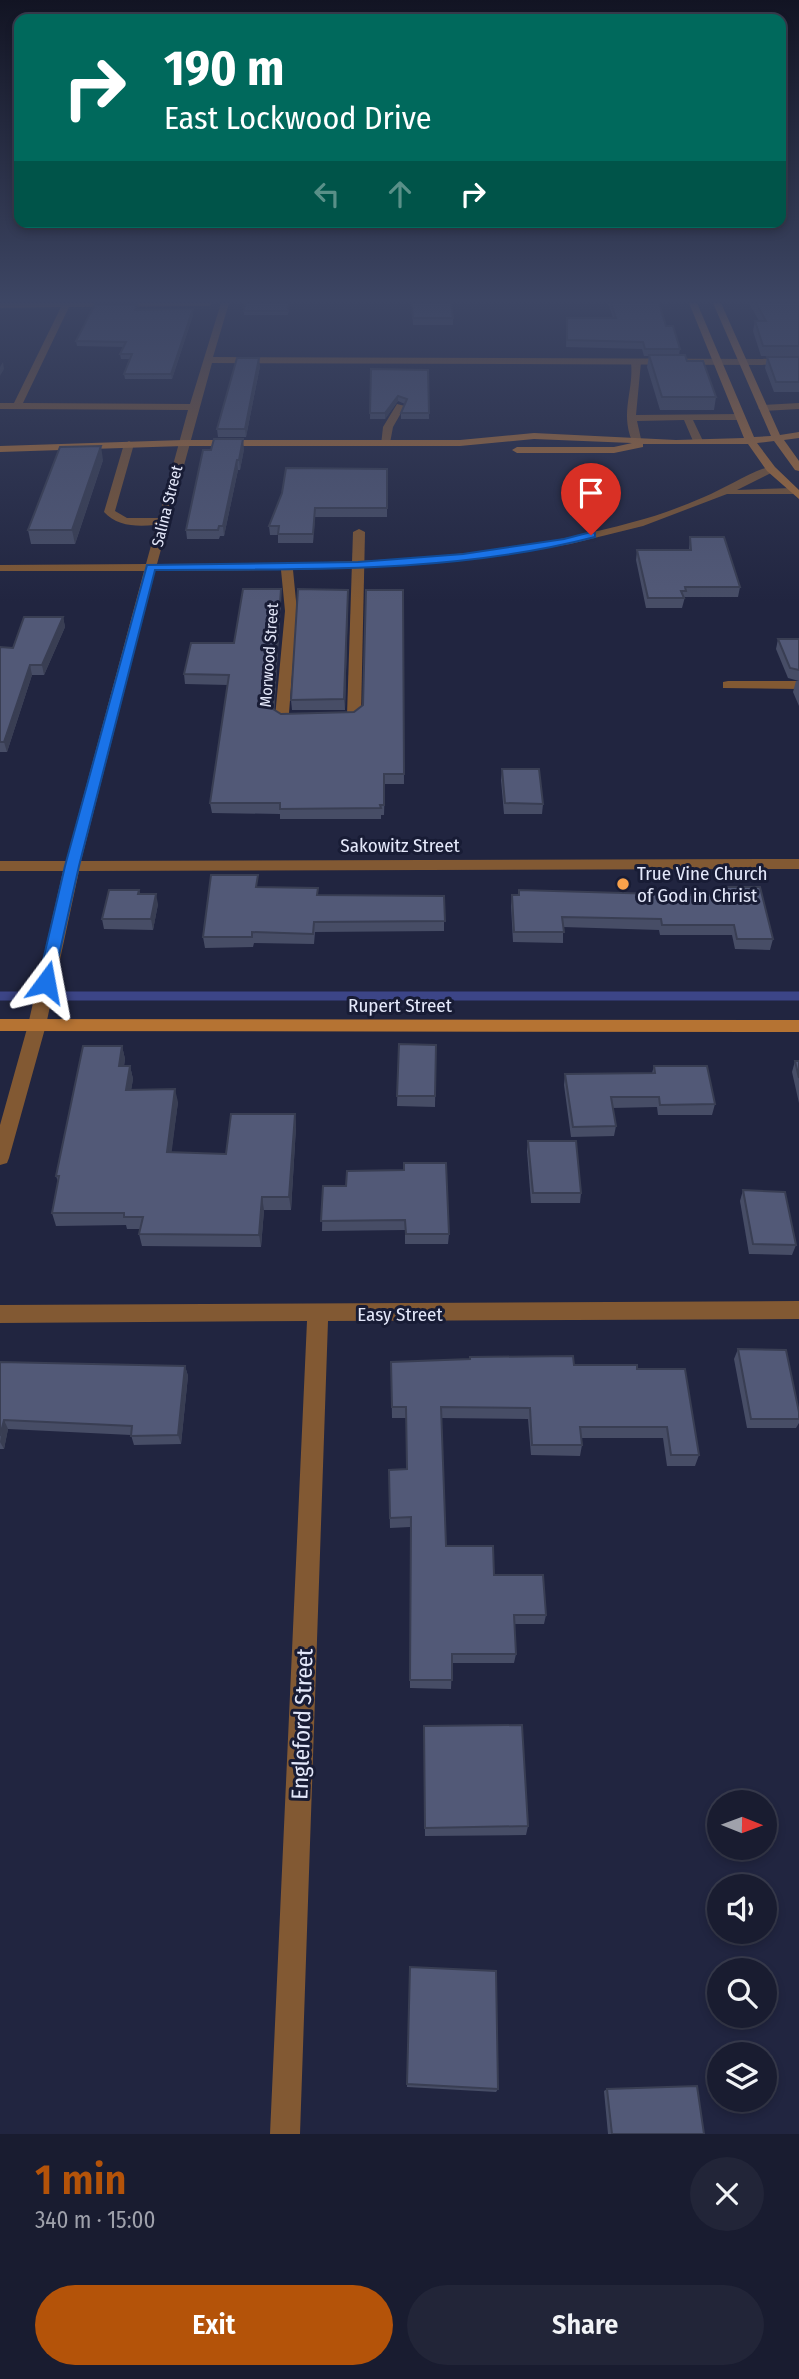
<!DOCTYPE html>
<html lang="en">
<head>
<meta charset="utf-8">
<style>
  body { margin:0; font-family:"Fira Sans Condensed",sans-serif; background:#222538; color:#f1f3f6; height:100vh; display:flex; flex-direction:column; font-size:26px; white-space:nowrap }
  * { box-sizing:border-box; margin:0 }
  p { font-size:23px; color:#9fa1ab }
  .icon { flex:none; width:38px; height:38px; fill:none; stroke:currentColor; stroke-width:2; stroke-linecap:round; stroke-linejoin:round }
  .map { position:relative; height:2134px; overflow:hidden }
  .panel { display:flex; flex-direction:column; background:#191c30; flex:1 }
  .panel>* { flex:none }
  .banner { position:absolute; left:14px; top:14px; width:772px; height:214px; border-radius:14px; box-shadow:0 4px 10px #0003,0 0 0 2px #373a4c; background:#00695c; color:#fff; overflow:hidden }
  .needle { width:46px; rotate:91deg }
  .fabs { position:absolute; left:707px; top:1790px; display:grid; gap:14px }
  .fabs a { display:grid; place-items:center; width:70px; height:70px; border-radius:50%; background:#191c30; box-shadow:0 4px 10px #0003,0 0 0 2px #373a4c; font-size:35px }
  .pin { position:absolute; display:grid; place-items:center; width:60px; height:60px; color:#fff; margin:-72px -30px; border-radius:50% 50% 50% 0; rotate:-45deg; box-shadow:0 0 7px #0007 }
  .pin .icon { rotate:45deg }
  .me { position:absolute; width:77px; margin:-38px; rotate:13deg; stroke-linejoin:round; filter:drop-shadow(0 0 5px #0008) }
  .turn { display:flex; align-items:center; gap:24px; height:147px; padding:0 35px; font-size:32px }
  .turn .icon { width:91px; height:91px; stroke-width:2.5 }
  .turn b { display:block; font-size:49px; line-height:60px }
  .lanes { display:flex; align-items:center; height:66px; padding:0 35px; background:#0003; justify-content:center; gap:35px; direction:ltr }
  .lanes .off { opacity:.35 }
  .round { display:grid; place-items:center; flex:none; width:74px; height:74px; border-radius:37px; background:#222538 }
  .headline { display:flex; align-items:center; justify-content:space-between; height:119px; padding:0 35px }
  h1 { font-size:42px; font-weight:600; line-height:52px; color:#b45309 }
  .cta { display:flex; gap:14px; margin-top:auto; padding:14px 35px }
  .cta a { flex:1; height:80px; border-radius:42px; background:#b45309; color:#fff; font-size:28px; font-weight:600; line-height:80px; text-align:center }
  .cta a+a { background:#222538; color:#f1f3f6 }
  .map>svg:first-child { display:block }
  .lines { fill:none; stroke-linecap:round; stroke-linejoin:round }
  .stream { stroke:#3c4587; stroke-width:9 }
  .lane { fill:#825933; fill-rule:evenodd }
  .street { fill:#825933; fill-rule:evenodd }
  .secondary { fill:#b57333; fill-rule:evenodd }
  .wall { fill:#474d66 }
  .shaded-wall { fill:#393e53 }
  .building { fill:#525977; stroke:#393e53; stroke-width:2 }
  .route { fill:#1a73e8; stroke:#114b97; stroke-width:2 }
  .poi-dot { fill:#f8a14b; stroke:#181c35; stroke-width:2.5 }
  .labels { text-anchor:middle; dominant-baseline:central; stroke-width:6; stroke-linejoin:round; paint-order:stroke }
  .far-street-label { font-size:16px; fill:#e4e8fa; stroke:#181c35 }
  .street-label { font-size:19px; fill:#e4e8fa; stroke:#181c35 }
  .poi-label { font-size:19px; fill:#e4e8fa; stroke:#181c35; text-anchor:start }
  .near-street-label { font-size:23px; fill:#e4e8fa; stroke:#181c35 }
</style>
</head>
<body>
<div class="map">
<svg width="799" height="2134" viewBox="0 0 799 2134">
  <rect width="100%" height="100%" fill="#212540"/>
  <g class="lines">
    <path class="stream" d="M 0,996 L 799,996"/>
    <g class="lane">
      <path d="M 636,359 L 641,362 L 636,415 L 740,414 L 745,417 L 740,420 L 693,420 L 703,441 L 698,444 L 693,441 L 684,420 L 637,421 L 641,439 L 632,441 C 620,411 634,391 631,362 Z"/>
      <path d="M 799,403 L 799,409 L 763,411 L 758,408 L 763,405 Z"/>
      <path d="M 397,404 L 405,406 L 393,427 L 390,443 L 381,445 L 383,427 Z"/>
      <path d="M 129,441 L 134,444 L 115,511 L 127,518 L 163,518 L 167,519 L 167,523 C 146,527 119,529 104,512 L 124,444 Z"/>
      <path d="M 359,529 L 365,532 L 361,715 L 354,719 L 347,715 L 353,532 Z"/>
      <path d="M 728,681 L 799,681 L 799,689 L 723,688 L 723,682 Z"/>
    </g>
    <g class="street">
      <path d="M 0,303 L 213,303 L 209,306 L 69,307 L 23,403 L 190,404 L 221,303 L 229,303 L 213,357 L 799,359 L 799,365 L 212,363 L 157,564 C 317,563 478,565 633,522 C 657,516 681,507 704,497 C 726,488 748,473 771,466 L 776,469 L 775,471 L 737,490 L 793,488 L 798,491 L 793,494 L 727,494 L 643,526 L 570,544 L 499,556 L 427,564 L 293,570 L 297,611 L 289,713 L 308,713 L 310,716 C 302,722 283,723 275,717 L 285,611 L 281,570 L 155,571 L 81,861 L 799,859 L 799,869 L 79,871 L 46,1025 L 9,1158 L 7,1163 L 0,1165 L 0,1125 L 28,1025 L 63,871 L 0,871 L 0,861 L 66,861 L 144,571 L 0,571 L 0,565 L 146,564 L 188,410 L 0,409 L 0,403 L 14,403 L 61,307 L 0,308 Z"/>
      <path d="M 799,1301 L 799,1319 L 328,1321 L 300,2134 L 270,2134 L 307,1321 L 0,1323 L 0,1305 Z"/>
    </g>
    <g class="secondary">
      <path d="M 689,303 L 697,303 L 754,437 L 771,436 L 713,303 L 721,303 L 780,435 L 799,432 L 799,438 L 784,440 L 799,461 L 799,471 L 795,470 L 774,441 L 757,443 L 775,467 L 799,490 L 799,499 L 767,471 L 748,444 L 643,444 L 643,447 L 614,453 L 517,453 L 512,450 L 517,447 L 614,447 L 632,443 L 534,439 L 460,446 L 183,446 L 0,452 L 0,446 L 183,440 L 460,440 L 534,433 L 676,440 L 744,438 Z"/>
      <path d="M 0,1019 L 799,1020 L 799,1032 L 0,1031 Z"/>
    </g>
  </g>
  <g class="wall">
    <path d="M 289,303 L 288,315 L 244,315 L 244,311 Z"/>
    <path d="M 412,303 L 453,318 L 453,325 L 413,325 Z"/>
    <path d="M 608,303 L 659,303 L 666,326 L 680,349 L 679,355 L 687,361 L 716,397 L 714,410 L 660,410 L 647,367 L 649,356 L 644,356 L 642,349 L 566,347 L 567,318 L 613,318 Z"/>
    <path d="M 749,303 L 799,303 L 799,356 L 761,356 L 753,331 L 755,321 L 759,321 Z"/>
    <path d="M 138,310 L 193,315 L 172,379 L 125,379 L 124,374 L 130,359 L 121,359 L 120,354 L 124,347 L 77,346 L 76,341 Z"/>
    <path d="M 767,357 L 799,357 L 799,392 L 774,392 L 765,368 Z"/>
    <path d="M 260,366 L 246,437 L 218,437 L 217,429 Z"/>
    <path d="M 371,369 L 428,370 L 429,419 L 401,419 L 401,413 L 405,404 L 398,401 L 385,419 L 370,419 Z"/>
    <path d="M 244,449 L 240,470 L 238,470 L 224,536 L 220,536 L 219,539 L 187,539 L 186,530 Z"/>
    <path d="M 103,460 L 75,544 L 31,544 L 28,530 Z"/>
    <path d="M 387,469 L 387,517 L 315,517 L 313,543 L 278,543 L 278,535 L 270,535 L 269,526 Z"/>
    <path d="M 690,537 L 740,587 L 738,597 L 685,597 L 682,608 L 646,608 L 636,560 L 637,550 L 689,550 Z"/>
    <path d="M 403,590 L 404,784 L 385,784 L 384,815 L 381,815 L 381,819 L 280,819 L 280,814 L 212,813 L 210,803 L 228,685 L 185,684 L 184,674 L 234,643 L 281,599 L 274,710 L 281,714 L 354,712 L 363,705 Z"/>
    <path d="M 348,600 L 345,710 L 292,710 L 291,700 Z"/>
    <path d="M 63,617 L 65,627 L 44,675 L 32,675 L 7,752 L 0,752 L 0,647 L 13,648 Z"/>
    <path d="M 778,639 L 799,639 L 799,681 L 788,678 L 776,649 Z"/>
    <path d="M 796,681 L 799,681 L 799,706 L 793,692 Z"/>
    <path d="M 502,769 L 543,804 L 542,814 L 504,814 L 501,780 Z"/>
    <path d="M 258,887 L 318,888 L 318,895 L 444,896 L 444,931 L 315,932 L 314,944 L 254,943 L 253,947 L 205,948 L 203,937 Z"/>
    <path d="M 726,887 L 773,939 L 770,950 L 735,949 L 732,935 L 660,935 L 659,930 L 563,927 L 563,943 L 513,942 L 511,906 L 512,895 L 518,895 L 519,890 L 724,896 Z"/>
    <path d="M 139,890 L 140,894 L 158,904 L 153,930 L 104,929 L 102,919 Z"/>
    <path d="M 399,1044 L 436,1045 L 435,1107 L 397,1106 Z"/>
    <path d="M 122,1046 L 125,1059 L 124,1066 L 130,1066 L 133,1079 L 131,1090 L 178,1102 L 171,1153 L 226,1154 L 295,1114 L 296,1127 L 291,1210 L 264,1210 L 261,1247 L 142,1246 L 139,1234 L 140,1229 L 127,1229 L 126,1225 L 56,1226 L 52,1213 L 58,1182 L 56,1176 Z"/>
    <path d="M 795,1061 L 799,1061 L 799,1103 L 792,1072 Z"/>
    <path d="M 654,1066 L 715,1104 L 712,1115 L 658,1115 L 657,1107 L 612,1108 L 616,1126 L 614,1136 L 571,1137 L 564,1085 L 565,1074 L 652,1073 Z"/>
    <path d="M 528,1141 L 581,1193 L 580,1203 L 531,1203 L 527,1151 Z"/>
    <path d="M 323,1186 L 449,1234 L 448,1244 L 405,1244 L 405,1230 L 322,1231 Z"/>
    <path d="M 743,1190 L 796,1245 L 792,1255 L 749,1254 L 740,1201 Z"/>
    <path d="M 738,1349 L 799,1412 L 799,1423 L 796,1428 L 747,1428 L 734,1359 Z"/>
    <path d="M 0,1362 L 185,1366 L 188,1376 L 181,1444 L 134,1445 L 131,1435 L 8,1429 L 4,1449 L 0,1449 Z"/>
    <path d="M 391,1362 L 574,1365 L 637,1369 L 699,1455 L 695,1466 L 667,1466 L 663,1438 L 581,1438 L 582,1445 L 580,1456 L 531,1455 L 528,1419 L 441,1418 L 446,1546 L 494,1575 L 546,1615 L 544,1624 L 514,1624 L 516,1654 L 514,1663 L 452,1663 L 451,1689 L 410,1688 L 410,1527 L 390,1528 L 389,1480 L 407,1469 L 406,1418 L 392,1418 Z"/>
    <path d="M 424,1726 L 528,1826 L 526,1835 L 425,1836 Z"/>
    <path d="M 410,1967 L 498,2089 L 496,2092 L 407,2087 Z"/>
    <path d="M 607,2089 L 704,2134 L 608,2134 L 604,2091 Z"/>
  </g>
  <g class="shaded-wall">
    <path d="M 193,309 L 193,315 L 172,379 L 171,374 Z"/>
    <path d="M 259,358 L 260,366 L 246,437 L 245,429 Z"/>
    <path d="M 3,362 L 4,369 L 0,376 L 0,367 Z"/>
    <path d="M 398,396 L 398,401 L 385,419 L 385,413 Z"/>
    <path d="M 243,439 L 244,449 L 240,470 L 239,460 Z"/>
    <path d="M 101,446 L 103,460 L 75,544 L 72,530 Z"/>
    <path d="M 237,460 L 238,470 L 224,536 L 223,526 Z"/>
    <path d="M 315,508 L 315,517 L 313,543 L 313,534 Z"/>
    <path d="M 281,589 L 281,599 L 274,719 L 273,709 Z"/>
    <path d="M 348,590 L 348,600 L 345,710 L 344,699 Z"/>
    <path d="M 63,617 L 65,627 L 44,675 L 42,665 Z"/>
    <path d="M 30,665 L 32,675 L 7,752 L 4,742 Z"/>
    <path d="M 156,894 L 158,904 L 153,930 L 151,919 Z"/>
    <path d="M 122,1046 L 125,1059 L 122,1079 L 119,1066 Z"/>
    <path d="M 130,1066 L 133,1079 L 129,1103 L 126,1090 Z"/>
    <path d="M 175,1089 L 178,1102 L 170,1165 L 167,1152 Z"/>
    <path d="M 295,1114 L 296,1127 L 291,1210 L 289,1197 Z"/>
    <path d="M 262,1197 L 264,1210 L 261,1247 L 259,1235 Z"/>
    <path d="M 185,1366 L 188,1376 L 181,1444 L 178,1435 Z"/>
    <path d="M 4,1420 L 8,1429 L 4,1449 L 0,1442 Z"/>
  </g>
  <g class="building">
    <path d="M 245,303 L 289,303 L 288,311 L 244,311 Z"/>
    <path d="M 412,303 L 451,303 L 453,318 L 413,318 Z"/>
    <path d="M 611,303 L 659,303 L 666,326 L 673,326 L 680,349 L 645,349 L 643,342 L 567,340 L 567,318 L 616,318 Z"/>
    <path d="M 756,303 L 799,303 L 799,346 L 763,346 L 755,321 L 766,321 Z"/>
    <path d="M 95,304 L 137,304 L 135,310 L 193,309 L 171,374 L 124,374 L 132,354 L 120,354 L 126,342 L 76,341 Z"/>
    <path d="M 649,355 L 685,355 L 687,361 L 703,361 L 716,397 L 662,397 Z"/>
    <path d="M 767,357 L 799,357 L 799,382 L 776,382 Z"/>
    <path d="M 237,358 L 259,358 L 245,429 L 217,429 Z"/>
    <path d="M 371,369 L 428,370 L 429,413 L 401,413 L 407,399 L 398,396 L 385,413 L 370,413 Z"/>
    <path d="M 214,439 L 243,439 L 239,460 L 237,460 L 223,526 L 219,526 L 218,530 L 186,530 L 203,450 L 211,450 Z"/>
    <path d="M 101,446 L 72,530 L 28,530 L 60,447 Z"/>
    <path d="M 286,468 L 387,469 L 387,508 L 315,508 L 313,534 L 278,534 L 279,526 L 269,526 L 282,493 Z"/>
    <path d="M 690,537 L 724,537 L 740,587 L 685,587 L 686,591 L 681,591 L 684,598 L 648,598 L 637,550 L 691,550 Z"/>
    <path d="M 243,589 L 281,589 L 273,709 L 281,714 L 354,712 L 363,705 L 366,590 L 403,590 L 404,774 L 384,774 L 384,805 L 380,805 L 381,808 L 280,809 L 280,803 L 210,803 L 229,675 L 184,674 L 191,643 L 234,643 Z"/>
    <path d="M 298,589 L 348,590 L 344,699 L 291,700 Z"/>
    <path d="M 24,617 L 63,617 L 42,665 L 30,665 L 4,742 L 0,742 L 0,647 L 13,648 Z"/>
    <path d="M 778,639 L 799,639 L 799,670 L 790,668 Z"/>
    <path d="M 502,769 L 539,769 L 543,804 L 505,803 Z"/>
    <path d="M 211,875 L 258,875 L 256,887 L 318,888 L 317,895 L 444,896 L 445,921 L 314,922 L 313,934 L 252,932 L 252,937 L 203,937 Z"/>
    <path d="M 726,887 L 760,887 L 773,939 L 737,939 L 734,925 L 662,925 L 661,919 L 562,917 L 564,932 L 514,932 L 512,895 L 519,895 L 519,890 L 728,896 Z"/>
    <path d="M 109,890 L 139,890 L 138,894 L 156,894 L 151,919 L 102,919 Z"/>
    <path d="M 399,1044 L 436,1045 L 435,1096 L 397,1096 Z"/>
    <path d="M 83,1046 L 122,1046 L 119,1066 L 130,1066 L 126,1090 L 175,1089 L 167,1152 L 226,1154 L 231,1114 L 295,1114 L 289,1197 L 262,1197 L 259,1235 L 139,1234 L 143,1217 L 124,1217 L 124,1213 L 52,1213 L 59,1176 L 56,1176 Z"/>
    <path d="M 795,1061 L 799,1061 L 799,1078 Z"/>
    <path d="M 654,1066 L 707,1066 L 715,1104 L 660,1105 L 659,1097 L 611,1097 L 616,1126 L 573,1127 L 565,1074 L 655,1073 Z"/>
    <path d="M 528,1141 L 576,1141 L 581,1193 L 533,1193 Z"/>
    <path d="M 404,1163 L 446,1163 L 449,1234 L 406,1234 L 405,1220 L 321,1221 L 323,1186 L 346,1186 L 347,1171 L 404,1170 Z"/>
    <path d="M 743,1190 L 785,1192 L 796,1245 L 753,1244 Z"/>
    <path d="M 738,1349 L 786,1350 L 799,1412 L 799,1419 L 751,1419 Z"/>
    <path d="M 573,1356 L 574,1365 L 637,1365 L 637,1369 L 685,1369 L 699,1455 L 671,1455 L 667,1427 L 580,1427 L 582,1445 L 532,1445 L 530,1408 L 441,1407 L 446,1546 L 493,1546 L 494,1575 L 543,1575 L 546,1615 L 514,1615 L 516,1654 L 452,1654 L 452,1680 L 410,1680 L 411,1517 L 390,1518 L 389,1470 L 407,1469 L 406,1407 L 392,1407 L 391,1362 L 470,1359 L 470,1357 Z"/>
    <path d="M 0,1362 L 185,1366 L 178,1435 L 131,1436 L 132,1426 L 4,1420 L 0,1436 Z"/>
    <path d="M 522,1725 L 528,1826 L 425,1828 L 424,1726 Z"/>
    <path d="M 410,1967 L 496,1971 L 498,2089 L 407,2084 Z"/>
    <path d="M 697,2086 L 704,2134 L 612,2134 L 607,2089 Z"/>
  </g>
  <linearGradient id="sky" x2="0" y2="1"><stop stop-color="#121423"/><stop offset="0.5" stop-color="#3d4664"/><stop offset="1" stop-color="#3d4664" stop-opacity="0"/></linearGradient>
  <rect width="799" height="602" fill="url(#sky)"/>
  <path class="route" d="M 591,532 L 595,533 L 595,537 C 452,574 302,569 155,570 L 79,866 L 53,982 L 46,987 L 40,986 L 38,982 L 65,866 L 147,565 L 358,562 L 463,554 L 564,539 Z"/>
  <circle class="poi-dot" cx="623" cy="884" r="7"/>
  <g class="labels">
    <g class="far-street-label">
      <text transform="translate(167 506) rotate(-76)">Salina Street</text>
      <text transform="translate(269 655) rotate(-86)">Morwood Street</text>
    </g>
    <g class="street-label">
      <text x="400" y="845">Sakowitz Street</text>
      <text x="400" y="1005">Rupert Street</text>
      <text x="400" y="1314">Easy Street</text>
    </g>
    <g class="poi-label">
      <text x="637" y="873">True Vine Church<tspan x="637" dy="22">of God in Christ</tspan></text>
    </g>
    <g class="near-street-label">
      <text transform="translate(302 1724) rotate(-88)">Engleford Street</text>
    </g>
  </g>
</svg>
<div class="fabs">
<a><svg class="needle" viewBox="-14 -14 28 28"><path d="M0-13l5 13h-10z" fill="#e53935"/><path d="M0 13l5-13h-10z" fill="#9fa1ab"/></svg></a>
<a><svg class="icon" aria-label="sound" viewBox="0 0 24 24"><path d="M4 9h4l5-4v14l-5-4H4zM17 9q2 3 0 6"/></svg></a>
<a><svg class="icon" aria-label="search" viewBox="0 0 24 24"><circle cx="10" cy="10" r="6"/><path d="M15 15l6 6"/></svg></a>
<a><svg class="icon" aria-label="layers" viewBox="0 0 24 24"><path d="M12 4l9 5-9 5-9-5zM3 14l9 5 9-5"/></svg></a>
</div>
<div class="pin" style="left:591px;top:535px;background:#d93025"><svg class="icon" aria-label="arrive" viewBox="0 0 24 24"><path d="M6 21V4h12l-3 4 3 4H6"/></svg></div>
<svg class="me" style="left:46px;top:982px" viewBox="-20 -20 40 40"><path d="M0-17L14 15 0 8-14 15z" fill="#1a73e8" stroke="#fff" stroke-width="4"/></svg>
<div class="banner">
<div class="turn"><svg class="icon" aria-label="right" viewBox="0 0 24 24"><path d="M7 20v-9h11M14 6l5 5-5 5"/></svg><div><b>190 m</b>East Lockwood Drive</div></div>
<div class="lanes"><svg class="icon off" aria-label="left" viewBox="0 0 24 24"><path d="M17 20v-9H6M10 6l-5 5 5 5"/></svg><svg class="icon off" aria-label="ahead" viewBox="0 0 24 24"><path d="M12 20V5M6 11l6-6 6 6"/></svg><svg class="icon" aria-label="right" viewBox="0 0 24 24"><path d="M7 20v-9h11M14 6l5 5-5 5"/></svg></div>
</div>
</div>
<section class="panel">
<div class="headline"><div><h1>1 min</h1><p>340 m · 15:00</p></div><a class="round"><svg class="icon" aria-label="close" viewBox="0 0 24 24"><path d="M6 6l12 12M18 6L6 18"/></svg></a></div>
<div class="cta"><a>Exit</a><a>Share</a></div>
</section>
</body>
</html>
